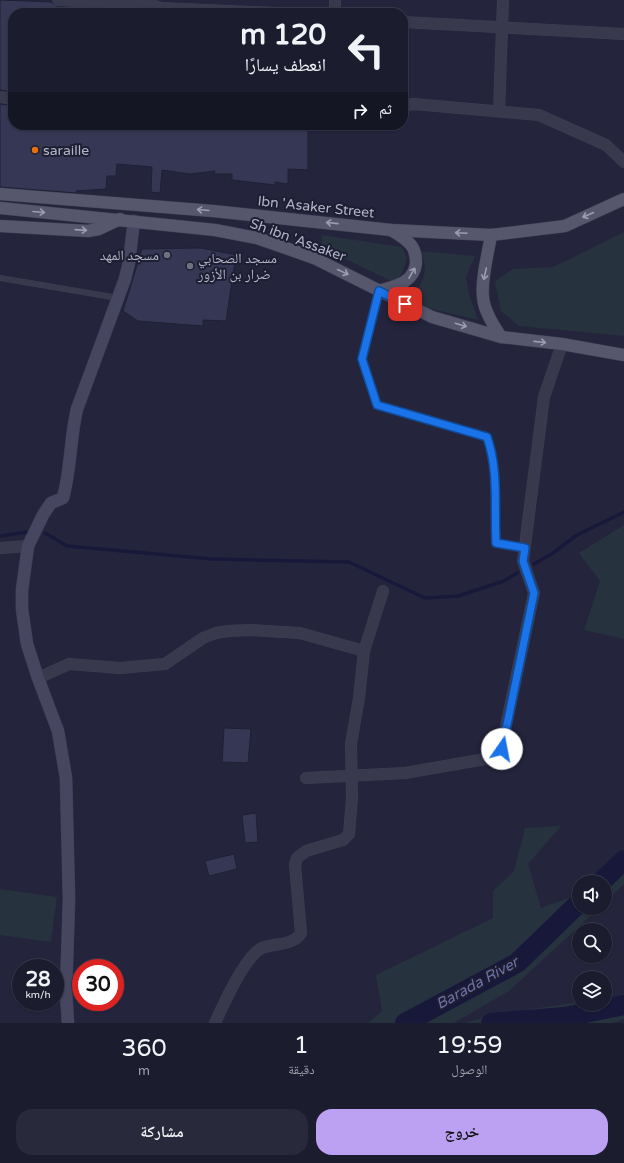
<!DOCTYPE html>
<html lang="ar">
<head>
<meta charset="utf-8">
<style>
  body { margin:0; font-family:"Varela Round","Noto Naskh Arabic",sans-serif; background:#28293a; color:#f1f3f6; direction:rtl; height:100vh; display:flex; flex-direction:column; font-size:15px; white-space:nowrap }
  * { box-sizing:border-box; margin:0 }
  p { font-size:13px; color:#a0a1aa }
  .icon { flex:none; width:22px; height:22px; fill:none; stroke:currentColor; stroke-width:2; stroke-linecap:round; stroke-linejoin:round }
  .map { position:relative; height:1023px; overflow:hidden; direction:ltr }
  .side { display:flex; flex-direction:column; background:#1b1c2e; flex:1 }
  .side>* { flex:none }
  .top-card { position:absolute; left:8px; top:8px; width:400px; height:122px; border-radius:16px; box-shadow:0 1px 3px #0004,0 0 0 1px #393a4a; direction:rtl; background:#1b1c2e; color:#f1f3f6; overflow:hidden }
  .buttons { position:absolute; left:572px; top:875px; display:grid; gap:8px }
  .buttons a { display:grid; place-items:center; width:40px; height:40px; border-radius:50%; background:#1b1c2e; box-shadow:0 1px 3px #0004,0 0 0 1px #393a4a; font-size:20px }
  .speed { position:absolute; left:12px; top:959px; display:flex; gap:8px; font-size:20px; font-weight:700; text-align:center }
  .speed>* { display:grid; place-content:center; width:52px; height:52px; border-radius:50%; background:#1b1c2e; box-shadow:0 1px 3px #0004,0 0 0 1px #393a4a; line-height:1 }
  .speed small { font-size:10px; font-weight:400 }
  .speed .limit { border:6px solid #d22; background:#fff; color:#111 }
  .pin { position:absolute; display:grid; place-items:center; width:34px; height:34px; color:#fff; margin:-17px; border-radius:8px; box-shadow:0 2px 6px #0006 }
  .me { position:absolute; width:44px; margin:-22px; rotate:12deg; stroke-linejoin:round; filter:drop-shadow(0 0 3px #0008) }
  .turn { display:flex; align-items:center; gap:14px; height:84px; padding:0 16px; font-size:18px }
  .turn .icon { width:52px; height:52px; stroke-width:2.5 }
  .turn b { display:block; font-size:28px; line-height:34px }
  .then { display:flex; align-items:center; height:38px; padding:0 16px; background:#0003; gap:8px; font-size:15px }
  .eta { display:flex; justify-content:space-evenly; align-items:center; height:68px; text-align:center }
  .eta b { font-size:24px; font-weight:600; line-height:28px }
  .button { display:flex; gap:8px; margin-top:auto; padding:8px 16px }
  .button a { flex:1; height:46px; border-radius:16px; background:#bca0f2; color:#111; font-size:16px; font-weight:600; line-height:46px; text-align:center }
  .button a+a { background:#28293a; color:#f1f3f6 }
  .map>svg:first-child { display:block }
  .green { fill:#26323e }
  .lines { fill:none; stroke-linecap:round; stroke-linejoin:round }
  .stream { stroke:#18183b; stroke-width:3.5 }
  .river { stroke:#18183b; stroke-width:20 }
  .building { fill:#363754; stroke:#1f2034 }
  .lane-casing { stroke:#3e3f53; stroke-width:6 }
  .street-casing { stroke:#3e3f53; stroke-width:12 }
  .secondary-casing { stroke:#3e3f53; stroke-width:13 }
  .primary-casing { stroke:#3e3f53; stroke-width:13 }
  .lane { stroke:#38394d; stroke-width:5.5 }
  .street { stroke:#38394d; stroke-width:11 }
  .secondary { stroke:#474660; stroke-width:12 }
  .primary { stroke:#56576d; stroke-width:12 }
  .oneway { stroke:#9c9db2 }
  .route-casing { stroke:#114b97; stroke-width:10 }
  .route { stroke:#1a73e8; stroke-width:7 }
  .food-dot { fill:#e8710a; stroke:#1d1e32; stroke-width:1.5 }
  .worship-dot { fill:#6b7280; stroke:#1d1e32; stroke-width:1.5 }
  .labels { text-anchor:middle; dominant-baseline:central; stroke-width:4; stroke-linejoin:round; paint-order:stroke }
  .poi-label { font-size:14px; fill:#b4b4c9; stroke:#1d1e32; text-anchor:start }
  .street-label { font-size:14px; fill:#b4b4c9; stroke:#1d1e32 }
  .water-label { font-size:15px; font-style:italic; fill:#6e70a7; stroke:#1d1e32 }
</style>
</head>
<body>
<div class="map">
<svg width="624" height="1023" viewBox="0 0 624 1023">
  <rect width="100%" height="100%" fill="#24253d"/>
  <g class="green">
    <path d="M 624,232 L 624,336 L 519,326 L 501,311 L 495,281 L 513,269 L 553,267 Z"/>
    <path d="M 322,235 L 402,247 L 407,258 L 402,274 L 393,282 L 321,247 Z"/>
    <path d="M 420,251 L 475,256 L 466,277 L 469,294 L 478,320 L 407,303 C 420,286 432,273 420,251 Z"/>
    <path d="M 624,525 L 624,639 L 584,630 L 600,581 L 579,553 Z"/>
    <path d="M 561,826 L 528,864 L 541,908 L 579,894 L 579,908 L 599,908 L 509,991 L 454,1023 L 368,1023 L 382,1011 L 376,975 L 493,918 L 493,891 L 514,871 L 525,828 Z"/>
    <path d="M 624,849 L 624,884 L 605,902 L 605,882 L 591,882 Z"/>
    <path d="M 0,889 L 57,897 L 51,942 L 0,935 Z"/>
    <path d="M 624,996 L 624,1019 L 613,1023 L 465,1023 L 492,1015 L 579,1002 L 579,1004 L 605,1004 L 605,998 Z"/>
  </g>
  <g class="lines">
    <g class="stream">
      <path d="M 45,533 L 67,546 L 212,559 L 349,562 L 425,598 L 458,596 L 504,581 L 517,573"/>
      <path d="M 0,536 L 27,532"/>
      <path d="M 534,564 L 553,553 L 577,535 L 624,512"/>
    </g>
    <g class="river">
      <path d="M 601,882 L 624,860"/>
      <path d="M 405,1023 L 517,963 L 579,903"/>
      <path d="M 491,1023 L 565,1017 L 624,1005"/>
    </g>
  </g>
  <g class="building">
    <path d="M 0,0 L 51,2 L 58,7 L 99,9 L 137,8 L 137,13 L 13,13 L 13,92 L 0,90 Z"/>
    <path d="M 0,104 L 13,106 L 13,125 L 308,125 L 308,170 L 288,169 L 288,184 L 275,182 L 275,185 L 232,180 L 232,174 L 214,174 L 215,171 L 190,174 L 162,170 L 160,193 L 151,192 L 152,167 L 117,164 L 116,176 L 107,176 L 106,189 L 76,191 L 76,193 L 0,187 Z"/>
    <path d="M 201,248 L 236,255 L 226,321 L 203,320 L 203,326 L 138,321 L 123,311 L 142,249 Z"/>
    <path d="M 224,728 L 251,729 L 248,763 L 222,762 Z"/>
    <path d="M 256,813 L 258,842 L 245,843 L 242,815 Z"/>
    <path d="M 234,854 L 237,869 L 209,876 L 205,861 Z"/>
  </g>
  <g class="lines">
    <defs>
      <g id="lane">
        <path d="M 0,278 L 118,298"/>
        <path d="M 379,291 L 362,359 L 377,405 L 487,437 C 499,471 494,507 496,543 L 525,548"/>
      </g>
      <g id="street">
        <path d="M 58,0 L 99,2 L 101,1 L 140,1 L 161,8 L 274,13"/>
        <path d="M 335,0 L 335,13"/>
        <path d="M 403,22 L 624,34"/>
        <path d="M 0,97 L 13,99"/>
        <path d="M 403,106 L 414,104 L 539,115 L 606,145 L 624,162"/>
        <path d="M 499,111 L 503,0"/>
        <path d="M 0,548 L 28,546"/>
        <path d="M 38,678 L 69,664 L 120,668 L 165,664 L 203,638 L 216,633 L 228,631 L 251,630 L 300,633 L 364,651"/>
        <path d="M 306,778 L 405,773 L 491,758 L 500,754 L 534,593 L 523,561 L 544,397 L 562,344"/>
        <path d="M 215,1023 C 223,1005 245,956 262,948 C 274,943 293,946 301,933 L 295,865 L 297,858 L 306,851 L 343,840 L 349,834 L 352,798 L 351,744 L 359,698 L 364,651 L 383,591"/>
      </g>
      <path id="secondary" d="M 68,1023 L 66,992 L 69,899 L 66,778 L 58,731 L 38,678 L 27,644 L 22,609 L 22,590 L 28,546 L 43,515 L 51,503 L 63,498 C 71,469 70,438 77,409 L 125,279 L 129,262 L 134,221"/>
      <g id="primary">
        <path d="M 0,194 L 213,211 L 391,230 L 491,235 L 565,226 L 624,199"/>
        <path d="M 0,208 L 215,230 L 257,238 L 314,258 L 432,317 L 501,337 L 562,344 L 624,355"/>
        <path d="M 0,226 L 88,231 L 99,229 L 120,219"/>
        <path d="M 491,235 C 488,254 481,279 483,297 C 484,311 494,326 501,337"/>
        <path d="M 379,291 C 395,286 414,283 416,263 C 416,257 415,250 411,245 C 406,239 398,234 391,230"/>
      </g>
    </defs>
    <use href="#lane" class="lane-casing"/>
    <use href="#street" class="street-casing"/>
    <use href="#secondary" class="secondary-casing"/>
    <use href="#primary" class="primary-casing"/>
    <use href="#lane" class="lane"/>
    <use href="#street" class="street"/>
    <use href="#secondary" class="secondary"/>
    <use href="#primary" class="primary"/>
  </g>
  <defs><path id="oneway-shaft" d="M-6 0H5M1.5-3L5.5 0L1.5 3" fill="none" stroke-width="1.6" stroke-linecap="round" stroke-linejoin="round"/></defs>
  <g class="oneway">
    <use href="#oneway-shaft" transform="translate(203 210) rotate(-175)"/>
    <use href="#oneway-shaft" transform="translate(39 212) rotate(5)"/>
    <use href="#oneway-shaft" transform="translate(588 215) rotate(156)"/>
    <use href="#oneway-shaft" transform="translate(332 223) rotate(-174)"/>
    <use href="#oneway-shaft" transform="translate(81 230) rotate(4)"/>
    <use href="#oneway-shaft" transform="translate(461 233) rotate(-177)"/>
    <use href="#oneway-shaft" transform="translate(343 272) rotate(25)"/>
    <use href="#oneway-shaft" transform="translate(412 273) rotate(-60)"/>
    <use href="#oneway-shaft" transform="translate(485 274) rotate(103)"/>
    <use href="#oneway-shaft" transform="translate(461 325) rotate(17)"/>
    <use href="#oneway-shaft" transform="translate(540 342) rotate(6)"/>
  </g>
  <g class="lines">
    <defs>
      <path id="route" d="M 405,304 L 379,291 L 362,359 L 377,405 L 487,437 C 499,471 494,507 496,543 L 525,548 L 523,561 L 534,593 L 502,749"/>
    </defs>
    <use href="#route" class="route-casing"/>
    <use href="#route" class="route"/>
  </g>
  <circle class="food-dot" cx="35" cy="150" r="4"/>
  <g class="worship-dot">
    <circle cx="167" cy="255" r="4"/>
    <circle cx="190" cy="266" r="4"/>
  </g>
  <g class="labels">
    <g class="poi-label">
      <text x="43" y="150">saraille</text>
      <text x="159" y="255" text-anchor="end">مسجد المهد</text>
      <text x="198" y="258">مسجد الصحابي<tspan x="198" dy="16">ضرار بن الأزور</tspan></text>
    </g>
    <g class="street-label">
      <text transform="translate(316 207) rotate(6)">Ibn 'Asaker Street</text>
      <text transform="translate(298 240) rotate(20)">Sh ibn 'Assaker</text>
    </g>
    <g class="water-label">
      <text transform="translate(477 983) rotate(-29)">Barada River</text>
    </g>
  </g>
</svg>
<div class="buttons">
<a><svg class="icon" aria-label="sound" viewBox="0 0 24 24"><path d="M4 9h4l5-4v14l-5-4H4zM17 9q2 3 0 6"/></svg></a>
<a><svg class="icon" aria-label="search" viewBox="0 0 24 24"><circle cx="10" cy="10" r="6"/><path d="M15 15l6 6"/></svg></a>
<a><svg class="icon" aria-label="layers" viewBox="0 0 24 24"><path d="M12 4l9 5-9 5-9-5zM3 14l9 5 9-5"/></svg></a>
</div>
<div class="speed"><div>28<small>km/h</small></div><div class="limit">30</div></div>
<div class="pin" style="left:405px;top:304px;background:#d93025"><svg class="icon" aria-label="arrive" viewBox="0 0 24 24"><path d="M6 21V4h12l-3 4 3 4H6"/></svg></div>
<svg class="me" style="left:502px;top:749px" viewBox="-20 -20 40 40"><circle r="19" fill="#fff"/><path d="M0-13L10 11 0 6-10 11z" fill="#1a73e8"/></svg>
<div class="top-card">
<div class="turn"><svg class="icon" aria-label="left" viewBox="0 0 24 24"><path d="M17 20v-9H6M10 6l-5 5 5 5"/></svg><div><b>120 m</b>انعطف يسارًا</div></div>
<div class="then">ثم<svg class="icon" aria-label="right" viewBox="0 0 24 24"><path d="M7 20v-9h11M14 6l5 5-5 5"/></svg></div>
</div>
</div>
<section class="side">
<div class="eta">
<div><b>19:59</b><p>الوصول</p></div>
<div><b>1</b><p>دقيقة</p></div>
<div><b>360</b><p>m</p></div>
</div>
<div class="button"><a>خروج</a><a>مشاركة</a></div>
</section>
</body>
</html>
